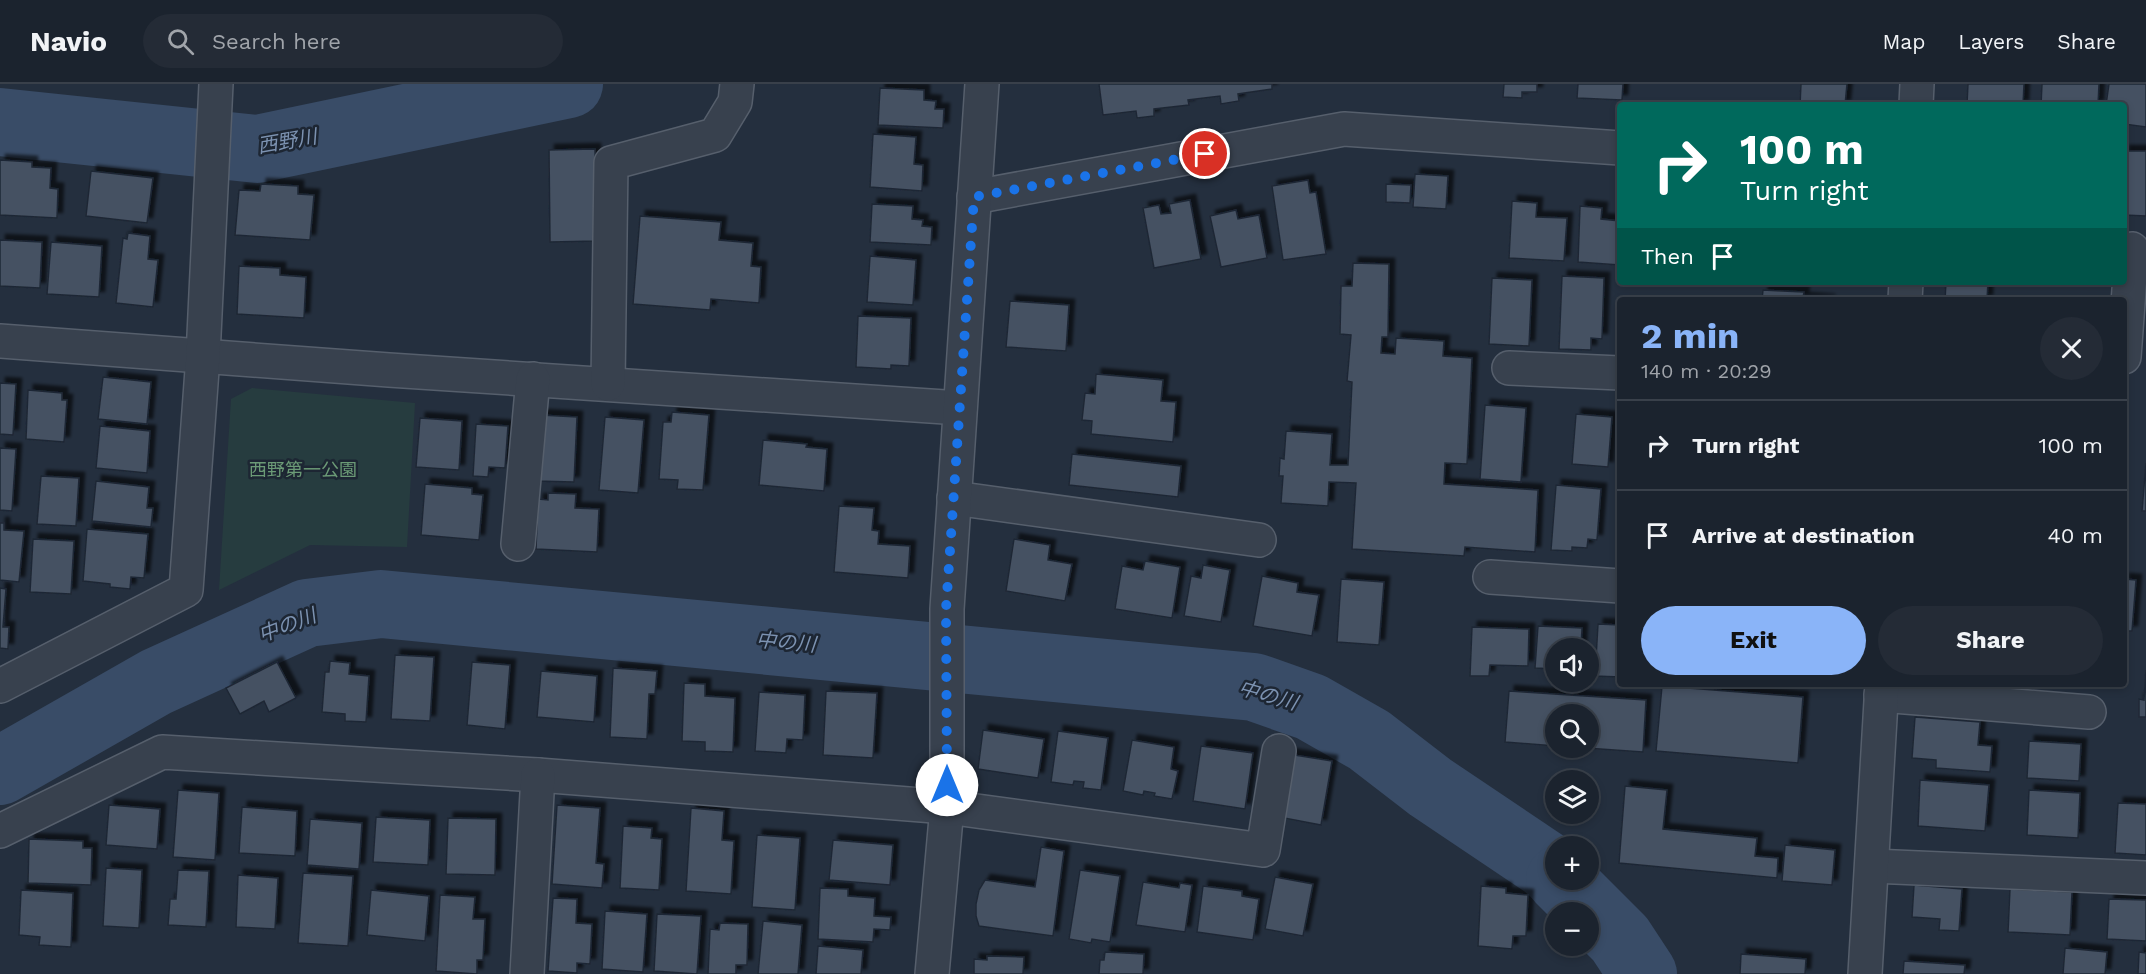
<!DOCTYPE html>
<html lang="en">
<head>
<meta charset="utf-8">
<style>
  body { margin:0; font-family:"Work Sans","Noto Sans JP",sans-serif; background:#242b36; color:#f1f3f6; height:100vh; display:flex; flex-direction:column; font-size:22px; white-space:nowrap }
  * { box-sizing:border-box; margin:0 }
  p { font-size:20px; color:#a0a4aa }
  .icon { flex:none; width:33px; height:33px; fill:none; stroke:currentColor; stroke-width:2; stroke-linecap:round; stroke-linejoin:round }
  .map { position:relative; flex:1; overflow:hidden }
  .side { position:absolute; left:1617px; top:213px; width:510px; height:390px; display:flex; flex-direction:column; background:#1b232e; border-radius:6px; box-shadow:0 3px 9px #0003,0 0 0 2px #39404a }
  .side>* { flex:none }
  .hud { position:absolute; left:1617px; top:18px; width:510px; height:183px; border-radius:6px; box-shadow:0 3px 9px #0003,0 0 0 2px #39404a; background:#00695c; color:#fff; overflow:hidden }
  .buttons { position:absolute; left:1545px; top:554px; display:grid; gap:12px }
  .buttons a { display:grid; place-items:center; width:54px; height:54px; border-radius:50%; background:#1b232e; box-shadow:0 3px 9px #0003,0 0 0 2px #39404a; font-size:30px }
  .pin { position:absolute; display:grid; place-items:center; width:51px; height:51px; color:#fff; margin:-26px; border:3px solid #fff; border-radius:50%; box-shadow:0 2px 6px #0007 }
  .me { position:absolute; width:66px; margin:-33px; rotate:0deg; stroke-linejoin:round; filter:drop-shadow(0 0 4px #0008) }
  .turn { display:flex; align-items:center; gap:21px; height:126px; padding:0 24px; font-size:27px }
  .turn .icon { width:78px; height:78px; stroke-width:2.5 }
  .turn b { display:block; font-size:42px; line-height:51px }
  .then { display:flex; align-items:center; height:57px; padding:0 24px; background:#0003; gap:12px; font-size:22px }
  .round { display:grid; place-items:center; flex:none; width:63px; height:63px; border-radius:32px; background:#242b36 }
  .summary { display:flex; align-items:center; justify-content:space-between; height:102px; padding:0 24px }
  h1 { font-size:36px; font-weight:700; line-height:45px; color:#8ab4f8 }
  .action { display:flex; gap:12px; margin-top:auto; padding:12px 24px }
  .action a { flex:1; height:69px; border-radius:36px; background:#8ab4f8; color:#111; font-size:24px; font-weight:700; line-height:69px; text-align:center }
  .action a+a { background:#242b36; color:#f1f3f6 }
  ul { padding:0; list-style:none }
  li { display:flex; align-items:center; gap:18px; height:90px; padding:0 24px; border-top:2px solid #39404a }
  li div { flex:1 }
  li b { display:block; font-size:22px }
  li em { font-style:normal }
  header { display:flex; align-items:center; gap:36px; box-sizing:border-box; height:84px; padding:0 30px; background:#1b232e; border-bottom:2px solid #39404a }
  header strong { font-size:28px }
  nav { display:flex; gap:33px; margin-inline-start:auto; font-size:21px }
  .search { width:420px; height:54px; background:#242b36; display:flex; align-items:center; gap:15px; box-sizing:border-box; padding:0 21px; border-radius:33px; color:#a0a4aa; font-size:22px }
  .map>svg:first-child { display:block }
  .green { fill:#263c3f }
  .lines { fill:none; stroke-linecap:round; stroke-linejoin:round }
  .river { stroke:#394c67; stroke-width:68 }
  .building { fill:#455162; stroke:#1f2835; stroke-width:1.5; filter:url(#shadow) }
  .minor-casing { stroke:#565f6c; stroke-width:36 }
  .minor { stroke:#38414e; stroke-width:33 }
  .route { stroke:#1a73e8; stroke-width:10; stroke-dasharray:0 18 }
  .labels { text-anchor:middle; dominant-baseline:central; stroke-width:5; stroke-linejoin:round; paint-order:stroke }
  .park-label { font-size:18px; fill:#6b9a76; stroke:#1d2633 }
  .water-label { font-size:20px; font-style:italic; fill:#7c92b1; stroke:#1d2633 }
</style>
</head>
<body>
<header>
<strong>Navio</strong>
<div class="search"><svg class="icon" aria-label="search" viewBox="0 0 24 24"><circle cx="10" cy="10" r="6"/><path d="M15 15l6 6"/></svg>Search here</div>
<nav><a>Map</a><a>Layers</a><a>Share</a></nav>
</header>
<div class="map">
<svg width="2146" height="890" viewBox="0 0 2146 890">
  <defs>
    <filter id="shadow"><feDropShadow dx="5.5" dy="-5.5" stdDeviation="1.5" flood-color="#0009"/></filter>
  </defs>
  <rect width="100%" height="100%" fill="#242f3e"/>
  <path class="green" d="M 252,304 L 415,319 L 407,463 L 310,461 L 219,506 L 231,315 Z"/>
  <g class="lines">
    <g class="river">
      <path d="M 0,38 L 257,65 L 569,0"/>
      <path d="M 0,687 L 156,598 L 307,529 L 381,520 L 1254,603 L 1311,623 L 1369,656 L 1430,703 L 1546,781 L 1556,790"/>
      <path d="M 1560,795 L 1620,855 L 1643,890"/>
    </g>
  </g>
  <g class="building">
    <path d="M 1099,0 L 1272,0 L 1272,5 L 1238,10 L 1239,17 L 1221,20 L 1220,12 L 1188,16 L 1189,21 L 1154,25 L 1154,32 L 1137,34 L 1136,27 L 1103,31 Z"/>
    <path d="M 1504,0 L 1537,0 L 1537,8 L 1522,8 L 1522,14 L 1503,13 Z"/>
    <path d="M 1578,0 L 1623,0 L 1622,16 L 1577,14 Z"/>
    <path d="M 1801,0 L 1847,0 L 1845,21 L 1800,21 Z"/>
    <path d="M 1968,0 L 2024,0 L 2023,21 L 1967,20 Z"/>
    <path d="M 2042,0 L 2099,0 L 2098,21 L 2041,21 Z"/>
    <path d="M 2109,0 L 2146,0 L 2146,43 L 2124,40 L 2124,21 L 2106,21 Z"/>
    <path d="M 880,4 L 924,6 L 924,16 L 936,17 L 935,25 L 944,25 L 943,44 L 878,41 Z"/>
    <path d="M 873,50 L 916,53 L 914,80 L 923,81 L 922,107 L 870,103 Z"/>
    <path d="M 595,65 L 597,157 L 550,158 L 549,66 Z"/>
    <path d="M 2124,67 L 2146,67 L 2146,132 L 2124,131 Z"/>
    <path d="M 0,76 L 32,78 L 32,83 L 51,84 L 50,104 L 58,105 L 57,134 L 0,131 Z"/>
    <path d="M 91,87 L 153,94 L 147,139 L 86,132 Z"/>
    <path d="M 1415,90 L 1448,92 L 1446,125 L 1413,123 Z"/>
    <path d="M 1308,96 L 1310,109 L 1316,108 L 1326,170 L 1283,176 L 1272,102 Z"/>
    <path d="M 261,100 L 298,102 L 298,110 L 314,111 L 310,156 L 235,151 L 239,106 L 260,107 Z"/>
    <path d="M 1386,100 L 1411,101 L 1410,119 L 1386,118 Z"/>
    <path d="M 1190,116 L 1201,175 L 1154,184 L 1143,124 L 1159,121 L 1161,130 L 1171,129 L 1169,120 Z"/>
    <path d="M 1512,117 L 1537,119 L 1536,133 L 1567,134 L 1564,177 L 1509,174 Z"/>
    <path d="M 872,120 L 913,122 L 912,135 L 923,136 L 922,142 L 932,143 L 931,161 L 870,158 Z"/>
    <path d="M 1580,122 L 1602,124 L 1601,135 L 1620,137 L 1620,181 L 1578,178 Z"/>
    <path d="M 1236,126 L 1238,135 L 1259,131 L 1267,174 L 1221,183 L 1210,132 Z"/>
    <path d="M 640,132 L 721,138 L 719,156 L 753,159 L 751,182 L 761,183 L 759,219 L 711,215 L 710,226 L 633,220 Z"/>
    <path d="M 128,149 L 150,152 L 148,175 L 158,176 L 153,223 L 116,219 L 123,154 L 127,155 Z"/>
    <path d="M 0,156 L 42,158 L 40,204 L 0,202 Z"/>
    <path d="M 51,158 L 102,162 L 99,213 L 47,210 Z"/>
    <path d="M 870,172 L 916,176 L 913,221 L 867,218 Z"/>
    <path d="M 1353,179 L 1389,180 L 1388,253 L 1382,253 L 1381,269 L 1395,270 L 1396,254 L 1444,257 L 1443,272 L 1472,274 L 1467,380 L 1445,379 L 1444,400 L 1538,406 L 1535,468 L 1465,463 L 1464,472 L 1352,465 L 1356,399 L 1329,398 L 1328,422 L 1281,419 L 1283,392 L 1279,392 L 1280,374 L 1284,375 L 1286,347 L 1332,350 L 1330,381 L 1348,381 L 1352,298 L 1347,297 L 1351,251 L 1340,250 L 1341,202 L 1352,202 Z"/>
    <path d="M 239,182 L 280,184 L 280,191 L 306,193 L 304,234 L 237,230 Z"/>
    <path d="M 1562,192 L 1604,194 L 1602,255 L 1591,254 L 1591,266 L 1559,265 Z"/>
    <path d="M 1492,194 L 1532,196 L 1529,262 L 1489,260 Z"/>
    <path d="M 1946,198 L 1988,198 L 1987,216 L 1945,216 Z"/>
    <path d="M 1763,206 L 1804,208 L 1803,214 L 1830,216 L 1762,216 Z"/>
    <path d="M 1010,217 L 1069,221 L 1066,267 L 1006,263 Z"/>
    <path d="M 858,232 L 911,234 L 909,282 L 891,281 L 891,285 L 856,283 Z"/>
    <path d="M 1096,290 L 1163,296 L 1161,317 L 1176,318 L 1173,358 L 1091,350 L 1092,337 L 1082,336 L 1085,309 L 1095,310 Z"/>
    <path d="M 103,293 L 151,298 L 147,340 L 98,335 Z"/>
    <path d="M 0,299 L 16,300 L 13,351 L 0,350 Z"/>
    <path d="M 28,306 L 62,309 L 62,316 L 67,316 L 64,358 L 26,355 Z"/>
    <path d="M 1485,321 L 1526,324 L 1521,398 L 1480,395 Z"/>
    <path d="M 672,328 L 709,331 L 703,406 L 677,405 L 678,396 L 659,395 L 663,338 L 671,338 Z"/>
    <path d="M 1576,330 L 1612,333 L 1608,383 L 1572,380 Z"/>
    <path d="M 540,331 L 577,333 L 574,398 L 536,397 Z"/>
    <path d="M 605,333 L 644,336 L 638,409 L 599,406 Z"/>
    <path d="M 420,334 L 462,337 L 459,386 L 416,383 Z"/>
    <path d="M 476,340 L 508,342 L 505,384 L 489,383 L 488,393 L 473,392 Z"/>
    <path d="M 100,342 L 150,347 L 147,389 L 96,384 Z"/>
    <path d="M 763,356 L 807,360 L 806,363 L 827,365 L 824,407 L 759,401 Z"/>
    <path d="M 0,364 L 16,365 L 12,427 L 0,426 Z"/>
    <path d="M 1072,370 L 1181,382 L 1178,413 L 1069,401 Z"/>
    <path d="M 2146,379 L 2146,427 L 2142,427 Z"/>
    <path d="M 41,392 L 79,394 L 76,442 L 37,440 Z"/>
    <path d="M 96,397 L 149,403 L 147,424 L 153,424 L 151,443 L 92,437 Z"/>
    <path d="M 425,400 L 472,404 L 472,410 L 483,411 L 479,456 L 421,451 Z"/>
    <path d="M 1556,401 L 1601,405 L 1597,456 L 1588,455 L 1587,464 L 1572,463 L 1572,467 L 1551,466 Z"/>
    <path d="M 548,409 L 576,410 L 575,424 L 599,425 L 597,468 L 536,465 L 538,415 L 548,416 Z"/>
    <path d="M 839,422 L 874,424 L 872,446 L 879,447 L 878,460 L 910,462 L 908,494 L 834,488 Z"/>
    <path d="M 0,439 L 4,439 L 4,446 L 24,447 L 19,498 L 0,496 Z"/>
    <path d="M 87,445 L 148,450 L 144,494 L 131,493 L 130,505 L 110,503 L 110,500 L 83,497 Z"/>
    <path d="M 33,455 L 74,457 L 71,510 L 30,508 Z"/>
    <path d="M 1014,455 L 1050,461 L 1048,476 L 1072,480 L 1065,517 L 1006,507 Z"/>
    <path d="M 1145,477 L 1180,483 L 1172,534 L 1115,525 L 1122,482 L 1143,486 Z"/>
    <path d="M 1203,481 L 1230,486 L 1221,538 L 1184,532 L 1191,492 L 1201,494 Z"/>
    <path d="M 1262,492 L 1298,499 L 1297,508 L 1319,511 L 1312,552 L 1253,542 Z"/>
    <path d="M 1341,495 L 1384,498 L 1379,561 L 1337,558 Z"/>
    <path d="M 2124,495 L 2136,496 L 2132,547 L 2124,547 Z"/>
    <path d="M 0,504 L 6,505 L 3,543 L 9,543 L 8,565 L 0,564 Z"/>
    <path d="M 1598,540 L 1620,541 L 1620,593 L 1595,592 Z"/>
    <path d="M 1538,542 L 1582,544 L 1581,564 L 1556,564 L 1556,585 L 1535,584 Z"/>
    <path d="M 1472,543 L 1529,545 L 1528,582 L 1490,581 L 1489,592 L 1470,592 Z"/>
    <path d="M 395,571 L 434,573 L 430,637 L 391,635 Z"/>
    <path d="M 330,577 L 350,579 L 349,590 L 369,592 L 366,638 L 345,637 L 345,630 L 322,628 L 325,588 L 329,588 Z"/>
    <path d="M 277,578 L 296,614 L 269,628 L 264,617 L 240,630 L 226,604 Z"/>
    <path d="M 472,578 L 510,581 L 505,645 L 467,641 Z"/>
    <path d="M 613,584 L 657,587 L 655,610 L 649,610 L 647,655 L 610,653 Z"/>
    <path d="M 2146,586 L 2146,633 L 2139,633 L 2139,615 L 2144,616 Z"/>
    <path d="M 541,587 L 597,592 L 594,638 L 537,633 Z"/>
    <path d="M 684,599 L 705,600 L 705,612 L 735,614 L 733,668 L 705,667 L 705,658 L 682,657 Z"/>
    <path d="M 1662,602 L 1803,613 L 1798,679 L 1656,667 Z"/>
    <path d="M 826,607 L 877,609 L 873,674 L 823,671 Z"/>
    <path d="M 1509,607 L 1646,616 L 1643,668 L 1572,663 L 1588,663 L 1588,630 L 1556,630 L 1556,662 L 1505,658 Z"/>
    <path d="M 759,608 L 805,611 L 803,656 L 787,655 L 786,669 L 755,667 Z"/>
    <path d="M 1915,633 L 1980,638 L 1978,661 L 1992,662 L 1990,688 L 1936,684 L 1936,676 L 1912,674 Z"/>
    <path d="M 983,646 L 1044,655 L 1038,694 L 978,685 Z"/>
    <path d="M 1058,647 L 1108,654 L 1101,706 L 1083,704 L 1084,698 L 1074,697 L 1073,701 L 1051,698 Z"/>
    <path d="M 1132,656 L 1174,663 L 1171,685 L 1178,687 L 1172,715 L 1154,712 L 1155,709 L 1144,707 L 1143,711 L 1123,707 Z"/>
    <path d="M 2029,657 L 2081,660 L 2079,697 L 2027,694 Z"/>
    <path d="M 1201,662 L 1253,669 L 1245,725 L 1193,717 Z"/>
    <path d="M 1288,670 L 1332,677 L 1321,741 L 1279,733 Z"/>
    <path d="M 1920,696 L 1989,701 L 1985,747 L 1918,742 Z"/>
    <path d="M 1625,702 L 1667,706 L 1663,745 L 1757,754 L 1755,772 L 1778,774 L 1777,794 L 1619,779 Z"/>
    <path d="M 178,706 L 219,709 L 215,776 L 173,773 Z"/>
    <path d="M 2029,706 L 2080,709 L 2078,754 L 2027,751 Z"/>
    <path d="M 2118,719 L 2146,720 L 2146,771 L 2115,769 Z"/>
    <path d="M 109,721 L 160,725 L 157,765 L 106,761 Z"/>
    <path d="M 557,721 L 600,724 L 596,779 L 604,780 L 602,804 L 552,800 Z"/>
    <path d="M 242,723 L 297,727 L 295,772 L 239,769 Z"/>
    <path d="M 691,724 L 724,727 L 722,756 L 734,757 L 731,810 L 686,807 Z"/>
    <path d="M 376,733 L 430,736 L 428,781 L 373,778 Z"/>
    <path d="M 448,734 L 496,735 L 495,791 L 446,790 Z"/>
    <path d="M 310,735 L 362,739 L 359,785 L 307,781 Z"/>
    <path d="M 623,742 L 652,744 L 651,754 L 662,755 L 659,806 L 620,804 Z"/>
    <path d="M 757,751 L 800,754 L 795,826 L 752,823 Z"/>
    <path d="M 29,755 L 83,757 L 83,764 L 92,764 L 91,801 L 28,799 Z"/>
    <path d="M 833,756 L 893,761 L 890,801 L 829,796 Z"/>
    <path d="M 1785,761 L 1835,766 L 1832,801 L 1782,797 Z"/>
    <path d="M 1041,763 L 1064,767 L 1053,852 L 979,842 L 976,832 L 976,820 L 979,806 L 985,796 L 1035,803 Z"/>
    <path d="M 106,784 L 142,786 L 139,844 L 103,842 Z"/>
    <path d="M 178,786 L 209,787 L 206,843 L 168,841 L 170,815 L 176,815 Z"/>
    <path d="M 1080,786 L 1120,792 L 1110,858 L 1092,855 L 1091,859 L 1069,855 Z"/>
    <path d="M 303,789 L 353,792 L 348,862 L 298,859 Z"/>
    <path d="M 238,791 L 278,794 L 275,845 L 236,843 Z"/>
    <path d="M 1275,793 L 1313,800 L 1303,852 L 1265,845 Z"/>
    <path d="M 1143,798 L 1179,804 L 1180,799 L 1192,801 L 1185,848 L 1136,841 Z"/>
    <path d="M 1914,801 L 1962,805 L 1959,847 L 1939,846 L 1940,835 L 1912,833 Z"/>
    <path d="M 1203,802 L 1242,807 L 1242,812 L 1259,815 L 1253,856 L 1197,848 Z"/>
    <path d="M 1481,802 L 1506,804 L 1506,809 L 1528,811 L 1526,852 L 1513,852 L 1512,865 L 1478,862 Z"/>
    <path d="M 820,804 L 848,805 L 848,812 L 875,814 L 874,832 L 891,833 L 890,846 L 874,845 L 873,858 L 818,855 Z"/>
    <path d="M 2010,805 L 2072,808 L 2070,851 L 2008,848 Z"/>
    <path d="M 21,806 L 73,809 L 71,863 L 39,861 L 40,853 L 19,851 Z"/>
    <path d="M 371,806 L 429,812 L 425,857 L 367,851 Z"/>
    <path d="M 440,811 L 475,813 L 473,835 L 485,835 L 483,876 L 477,876 L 477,890 L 436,887 Z"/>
    <path d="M 553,814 L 577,815 L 576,839 L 592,840 L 590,880 L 577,879 L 577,889 L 548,887 Z"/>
    <path d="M 2109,815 L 2146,816 L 2146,857 L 2107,855 Z"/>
    <path d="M 605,827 L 647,830 L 643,888 L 602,885 Z"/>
    <path d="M 657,830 L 701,832 L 697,890 L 654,887 Z"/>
    <path d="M 763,837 L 802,841 L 798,890 L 758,890 Z"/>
    <path d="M 720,839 L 748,840 L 747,881 L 736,881 L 736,890 L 708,890 L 710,845 L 719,846 Z"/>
    <path d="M 818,862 L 863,866 L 861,890 L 816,890 Z"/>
    <path d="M 2065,864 L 2107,868 L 2105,890 L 2063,890 Z"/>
    <path d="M 1105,868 L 1144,870 L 1143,890 L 1099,890 L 1100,876 L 1104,876 Z"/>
    <path d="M 2139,868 L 2146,869 L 2146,890 L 2138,890 Z"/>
    <path d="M 1741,870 L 1806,875 L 1805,890 L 1740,890 Z"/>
    <path d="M 987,872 L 1024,873 L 1023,890 L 974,890 L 974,875 L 987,876 Z"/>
    <path d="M 1904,877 L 1965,881 L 1964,890 L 1903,890 Z"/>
  </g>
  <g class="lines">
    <defs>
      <g id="minor">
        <path d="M 1916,21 L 1917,0"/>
        <path d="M 974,113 L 1344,45 L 1620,64"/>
        <path d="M 1905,216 L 1906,198"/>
        <path d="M 0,257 L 389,286 L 960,324"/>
        <path d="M 2124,273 L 2132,165"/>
        <path d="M 1509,284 L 1620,289"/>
        <path d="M 608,300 L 611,79 L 715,51 L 735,18 L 737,0"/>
        <path d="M 954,414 L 1259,456"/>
        <path d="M 518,460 L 533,295"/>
        <path d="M 1490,493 L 1620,502"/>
        <path d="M 0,602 L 186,506 L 203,272 L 216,0"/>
        <path d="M 1881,611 L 2089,628"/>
        <path d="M 0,747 L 162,668 L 538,691 L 947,723 L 1263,766 L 1279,667"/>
        <path d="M 1872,782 L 2146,794"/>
        <path d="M 527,890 L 538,691"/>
        <path d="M 932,890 L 947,723 L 947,525 L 982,0"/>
        <path d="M 1865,890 L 1882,600"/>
      </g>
    </defs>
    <use href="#minor" class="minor-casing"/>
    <use href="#minor" class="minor"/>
  </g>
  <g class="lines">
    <path class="route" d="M 947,701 L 946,525 L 974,113 L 1205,70"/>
  </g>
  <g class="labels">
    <g class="park-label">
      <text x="303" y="385">西野第一公園</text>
    </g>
    <g class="water-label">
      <text transform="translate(287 57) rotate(-10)">西野川</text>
      <text transform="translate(287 541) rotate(-21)">中の川</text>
      <text transform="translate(786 558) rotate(5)">中の川</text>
      <text transform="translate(1268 611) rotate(16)">中の川</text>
    </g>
  </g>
</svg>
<div class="buttons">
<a><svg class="icon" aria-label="sound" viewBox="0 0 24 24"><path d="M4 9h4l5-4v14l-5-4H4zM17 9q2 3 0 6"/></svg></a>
<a><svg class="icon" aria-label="search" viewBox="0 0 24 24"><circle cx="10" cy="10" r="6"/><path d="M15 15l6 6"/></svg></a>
<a><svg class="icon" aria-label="layers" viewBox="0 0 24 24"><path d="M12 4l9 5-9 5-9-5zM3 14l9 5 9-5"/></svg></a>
<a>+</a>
<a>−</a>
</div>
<div class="pin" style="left:1205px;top:70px;background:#d93025"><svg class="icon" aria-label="arrive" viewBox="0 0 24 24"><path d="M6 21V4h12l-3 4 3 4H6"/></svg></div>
<svg class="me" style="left:947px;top:701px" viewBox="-20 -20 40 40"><circle r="19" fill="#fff"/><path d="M0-13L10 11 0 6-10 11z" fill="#1a73e8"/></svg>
<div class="hud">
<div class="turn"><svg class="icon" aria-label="right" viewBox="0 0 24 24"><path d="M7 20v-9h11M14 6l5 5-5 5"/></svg><div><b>100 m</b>Turn right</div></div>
<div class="then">Then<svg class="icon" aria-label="arrive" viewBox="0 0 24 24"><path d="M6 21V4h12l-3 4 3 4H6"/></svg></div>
</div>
<section class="side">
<div class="summary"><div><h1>2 min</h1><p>140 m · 20:29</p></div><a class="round"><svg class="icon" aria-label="close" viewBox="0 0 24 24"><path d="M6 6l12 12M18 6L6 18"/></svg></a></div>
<ul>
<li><svg class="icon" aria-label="right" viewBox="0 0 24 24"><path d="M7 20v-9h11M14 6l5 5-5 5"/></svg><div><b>Turn right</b></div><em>100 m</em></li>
<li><svg class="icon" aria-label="arrive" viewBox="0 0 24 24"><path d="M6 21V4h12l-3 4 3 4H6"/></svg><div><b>Arrive at destination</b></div><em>40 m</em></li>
</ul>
<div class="action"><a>Exit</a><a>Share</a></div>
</section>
</div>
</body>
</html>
